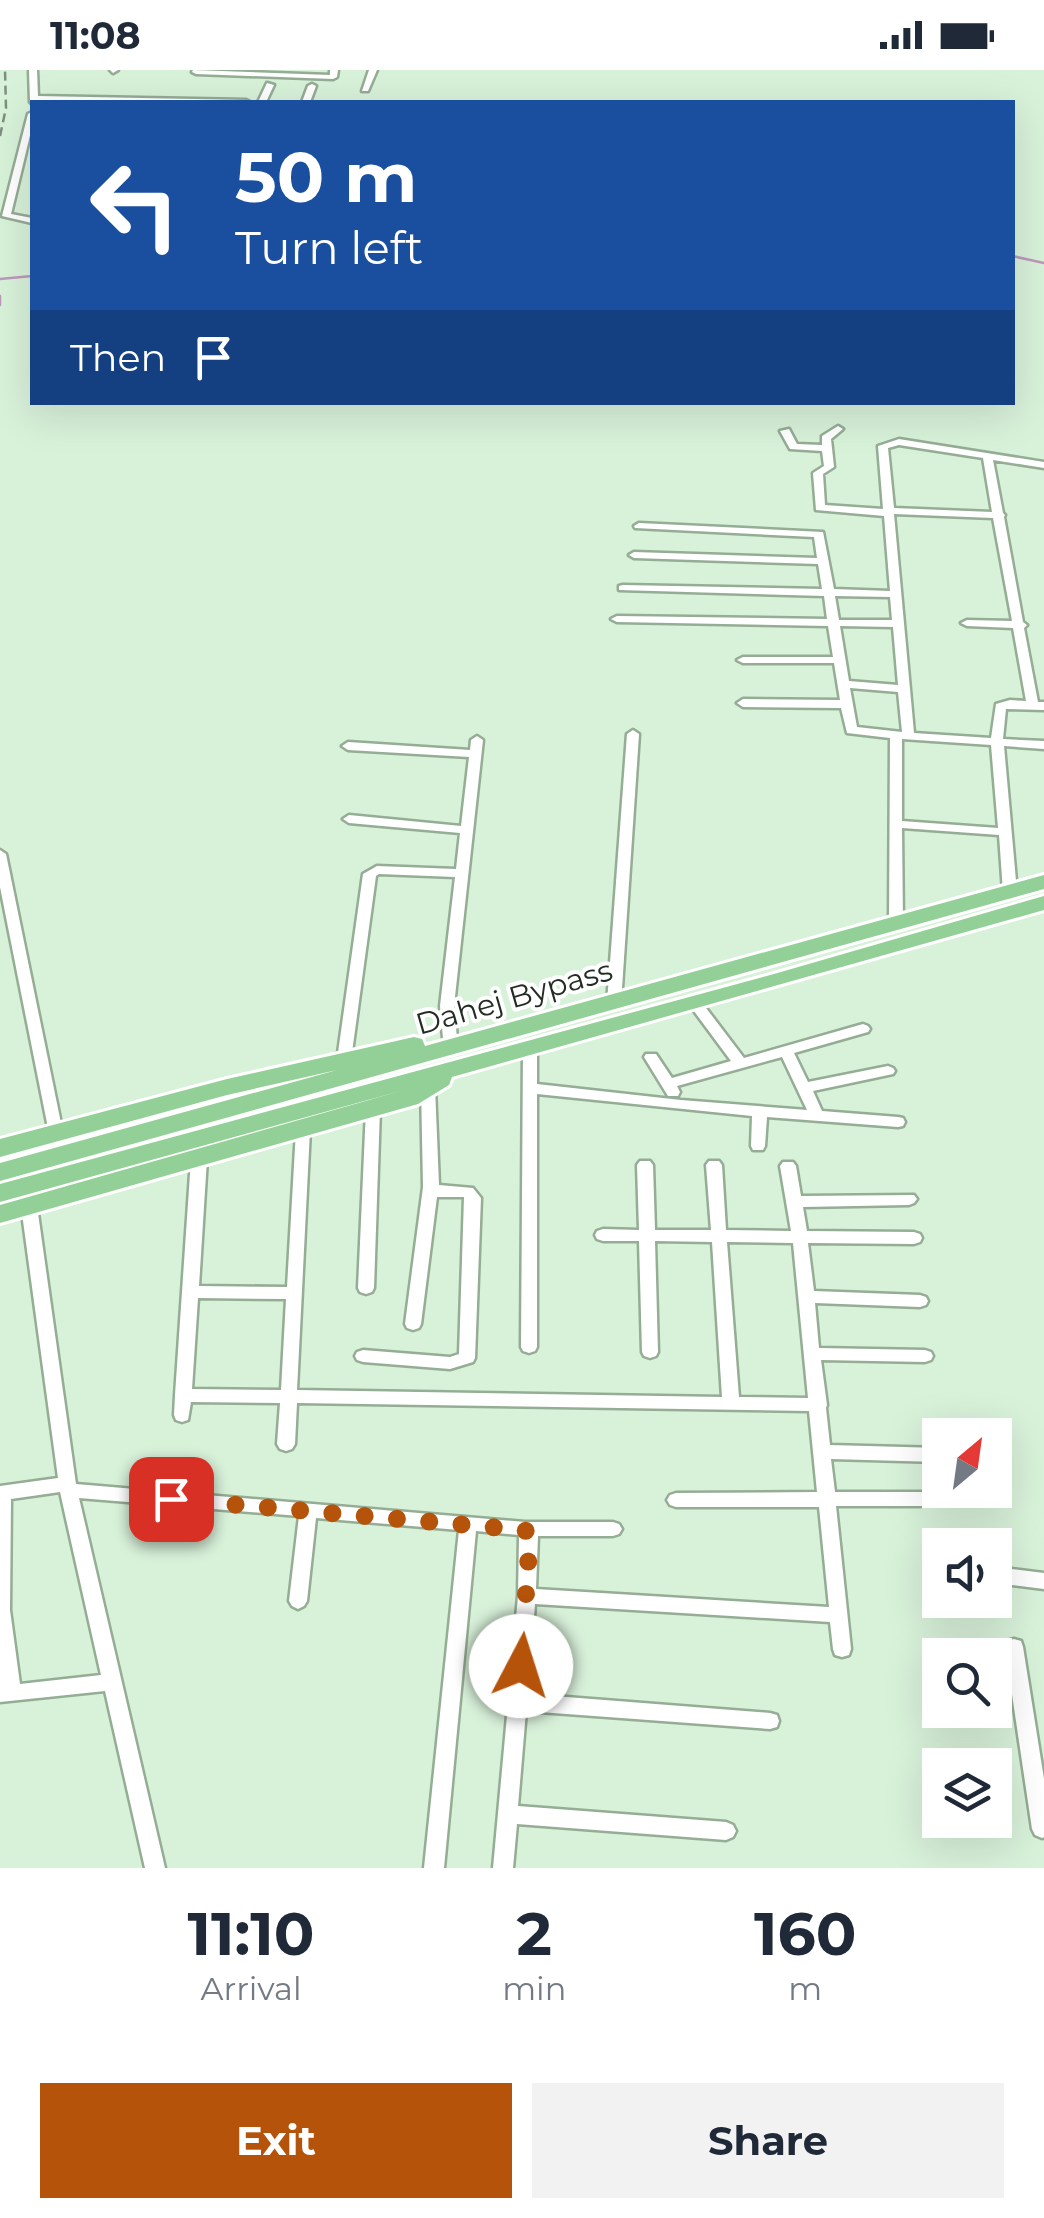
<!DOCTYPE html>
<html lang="en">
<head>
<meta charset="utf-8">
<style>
  body { margin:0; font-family:Montserrat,sans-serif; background:#f2f2f3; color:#1f2937; height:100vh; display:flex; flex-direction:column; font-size:38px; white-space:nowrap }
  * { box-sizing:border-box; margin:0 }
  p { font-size:32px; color:#747a83 }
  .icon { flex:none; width:55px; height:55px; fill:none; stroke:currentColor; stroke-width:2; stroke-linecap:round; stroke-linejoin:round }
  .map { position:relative; height:1798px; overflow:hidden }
  .sheet { display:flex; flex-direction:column; background:#fff; flex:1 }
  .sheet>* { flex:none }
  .top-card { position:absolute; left:30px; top:30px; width:985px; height:305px; border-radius:0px; box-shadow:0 10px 40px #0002; background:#1a4fa0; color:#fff; overflow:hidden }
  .needle { width:65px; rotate:29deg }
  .tools { position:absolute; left:922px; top:1348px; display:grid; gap:20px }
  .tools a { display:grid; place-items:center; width:90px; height:90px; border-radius:0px; background:#fff; box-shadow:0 10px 40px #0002; font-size:50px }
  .pin { position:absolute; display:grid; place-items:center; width:85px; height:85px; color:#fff; margin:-42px; border-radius:20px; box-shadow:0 5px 15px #0006 }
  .me { position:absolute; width:110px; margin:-55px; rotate:5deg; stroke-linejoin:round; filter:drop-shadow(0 0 8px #0008) }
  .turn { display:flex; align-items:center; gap:35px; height:210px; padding:0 40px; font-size:45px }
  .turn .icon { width:130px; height:130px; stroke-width:2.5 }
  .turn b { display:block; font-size:70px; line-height:85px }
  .then { display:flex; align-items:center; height:95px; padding:0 40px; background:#0003; gap:20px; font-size:38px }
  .eta { display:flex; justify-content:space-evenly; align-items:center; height:170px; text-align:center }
  .eta b { font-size:60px; font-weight:700; line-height:70px }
  .action { display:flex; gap:20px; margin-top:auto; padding:20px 40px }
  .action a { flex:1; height:115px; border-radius:0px; background:#b45309; color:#fff; font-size:40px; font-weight:700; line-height:115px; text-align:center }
  .action a+a { background:#f2f2f3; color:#1f2937 }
  .status { display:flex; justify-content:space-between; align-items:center; height:70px; padding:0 50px; background:#fff; direction:ltr }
  .status svg { height:28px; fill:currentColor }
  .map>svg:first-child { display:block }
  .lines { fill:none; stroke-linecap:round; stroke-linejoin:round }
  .stream { stroke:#bd98bc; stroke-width:2.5 }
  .minor-casing { stroke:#95ac95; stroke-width:5 }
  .trunk-casing { stroke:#fff; stroke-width:6 }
  .minor { fill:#fff; fill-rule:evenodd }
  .trunk { fill:#93d097; fill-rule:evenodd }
  .rail { stroke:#7e8f7e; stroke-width:2.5; stroke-dasharray:9 5; stroke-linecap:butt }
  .route { stroke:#b45309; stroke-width:18; stroke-dasharray:0 32.4 }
  .labels { text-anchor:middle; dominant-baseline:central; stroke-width:8; stroke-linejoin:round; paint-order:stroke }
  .street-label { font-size:30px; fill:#232c23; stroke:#fff }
</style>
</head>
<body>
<div class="status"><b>11:08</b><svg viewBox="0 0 49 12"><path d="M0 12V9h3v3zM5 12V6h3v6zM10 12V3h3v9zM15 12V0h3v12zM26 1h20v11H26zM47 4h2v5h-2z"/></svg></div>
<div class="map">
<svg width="1044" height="1798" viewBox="0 0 1044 1798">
  <rect width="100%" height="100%" fill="#d8f1d9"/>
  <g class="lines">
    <g class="stream">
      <path d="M 1012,186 L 1044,193"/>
      <path d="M 0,209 L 32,206"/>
      <path d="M 0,226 L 0,235"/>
    </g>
    <defs>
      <g id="minor">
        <path d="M 29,0 L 37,0 L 38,26 L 246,30 L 250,32 L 38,30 L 32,34 L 30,32 Z"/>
        <path d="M 110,0 L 118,0 L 113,3 Z"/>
        <path d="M 193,0 L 330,5 L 330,0 L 338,0 L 337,7 L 333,9 L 196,4 L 192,2 Z"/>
        <path d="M 369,0 L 377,0 L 368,21 L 362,21 Z"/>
        <path d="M 267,13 L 274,15 L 266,32 L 258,32 Z"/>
        <path d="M 312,14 L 316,16 L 310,32 L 302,32 L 308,16 Z"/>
        <path d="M 32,42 L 32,57 L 11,144 L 32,148 L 32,153 L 2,146 L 28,44 Z"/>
        <path d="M 838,356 L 843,359 L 831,369 L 834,397 L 823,404 L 825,435 L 883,439 L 878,376 L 899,369 L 1044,392 L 1044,398 L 993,390 L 1003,443 L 1005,445 L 1004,447 L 1023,552 L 1027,555 L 1024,558 L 1038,632 L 1044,632 L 1044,640 L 1006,639 L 1003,669 L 1044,671 L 1044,679 L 1004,676 L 1017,822 L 1010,826 L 1003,822 L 999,765 L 902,758 L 903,854 L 896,858 L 889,854 L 890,668 L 847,663 L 841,638 L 743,637 L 737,633 L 743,629 L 840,630 L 834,593 L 743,593 L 737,590 L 743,587 L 833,587 L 828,556 L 617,552 L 611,549 L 617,546 L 827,549 L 824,526 L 619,520 L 619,516 L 623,515 L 822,519 L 818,494 L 634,488 L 629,485 L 634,482 L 817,488 L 814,467 L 635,458 L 634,456 L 639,453 L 823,462 L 834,519 L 890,521 L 884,446 L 816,440 L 813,403 L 824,396 L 822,381 L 790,379 L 780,361 L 789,359 L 797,374 L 822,375 L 822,366 ZM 899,375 L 983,388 L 992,442 L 894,438 L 888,378 ZM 894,444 L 993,448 L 1012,551 L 967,550 L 961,553 L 967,556 L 1013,558 L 1026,631 L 1010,630 L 996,634 L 991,668 L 914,663 ZM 835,526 L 890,527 L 892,550 L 839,550 ZM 840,556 L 893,557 L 898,615 L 849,611 ZM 850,618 L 898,622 L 902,662 L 857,657 ZM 902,669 L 991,675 L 998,758 L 902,751 Z"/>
        <path d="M 633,660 L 639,664 L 621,933 L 614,938 L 607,933 L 627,664 Z"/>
        <path d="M 477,666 L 483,670 L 454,936 L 458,979 L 451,984 L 444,979 L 440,936 L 455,807 L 379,804 L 376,806 L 351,990 L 349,993 L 339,993 L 337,990 L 363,804 L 377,796 L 456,799 L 460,763 L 349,753 L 343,749 L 349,745 L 461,756 L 469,687 L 348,680 L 342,676 L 348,672 L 470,680 L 471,670 Z"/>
        <path d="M 0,780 L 6,784 L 63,1063 L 61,1067 L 51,1067 L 49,1063 L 0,817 Z"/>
        <path d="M 695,928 L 700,930 L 744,988 L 863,954 L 868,956 L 870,959 L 868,962 L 794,983 L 808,1012 L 888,996 L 893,998 L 895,1001 L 893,1004 L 813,1021 L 822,1041 L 898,1047 L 903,1048 L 905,1052 L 903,1056 L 898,1057 L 767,1047 L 765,1076 L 763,1080 L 753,1080 L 751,1076 L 752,1046 L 537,1024 L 537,1277 L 535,1281 L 529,1283 L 523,1281 L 521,1277 L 523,977 L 525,974 L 530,972 L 537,977 L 537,1014 L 681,1030 L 807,1040 L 782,987 L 677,1016 L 680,1022 L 678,1026 L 668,1026 L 644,987 L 646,984 L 656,984 L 672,1008 L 731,991 L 688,933 Z"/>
        <path d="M 428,1012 L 435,1017 L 439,1115 L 473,1118 L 481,1128 L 475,1288 L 473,1292 L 450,1299 L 363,1292 L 357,1290 L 355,1286 L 357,1282 L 363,1280 L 450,1287 L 459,1284 L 464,1127 L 437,1127 L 421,1254 L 419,1258 L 413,1260 L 407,1258 L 405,1254 L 423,1117 L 421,1017 Z"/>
        <path d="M 373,1034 L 378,1035 L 380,1039 L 374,1218 L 372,1222 L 366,1224 L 360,1222 L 358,1218 L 366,1039 L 368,1035 Z"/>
        <path d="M 303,1055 L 308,1056 L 310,1060 L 297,1320 L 722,1327 L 712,1172 L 655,1171 L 658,1282 L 656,1286 L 650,1288 L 644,1286 L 642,1282 L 639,1171 L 603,1171 L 597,1169 L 595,1165 L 597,1161 L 603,1159 L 639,1160 L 637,1095 L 640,1091 L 650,1091 L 653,1095 L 655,1160 L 711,1160 L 706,1095 L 709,1091 L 719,1091 L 722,1095 L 726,1160 L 791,1161 L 780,1096 L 783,1092 L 793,1092 L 796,1096 L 801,1126 L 914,1125 L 917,1129 L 914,1133 L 909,1135 L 803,1137 L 807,1161 L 914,1162 L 920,1164 L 922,1168 L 920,1172 L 914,1174 L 808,1173 L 814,1221 L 920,1225 L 926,1227 L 928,1231 L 926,1235 L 920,1237 L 815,1233 L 819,1278 L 925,1280 L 931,1282 L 933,1286 L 931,1290 L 925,1292 L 821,1290 L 827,1335 L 826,1338 L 830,1375 L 940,1378 L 939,1392 L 831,1389 L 835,1422 L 921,1422 L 927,1424 L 930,1429 L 927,1434 L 921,1436 L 836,1436 L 851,1579 L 849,1585 L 842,1587 L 835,1585 L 833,1579 L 830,1552 L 535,1534 L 528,1624 L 770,1643 L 777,1645 L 779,1651 L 777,1657 L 770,1659 L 526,1641 L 518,1736 L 726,1752 L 733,1755 L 736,1761 L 733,1767 L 726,1770 L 517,1754 L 513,1798 L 493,1798 L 518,1526 L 519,1465 L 476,1461 L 444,1798 L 424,1798 L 459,1460 L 316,1448 L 307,1531 L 304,1536 L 298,1539 L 292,1536 L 289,1531 L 299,1446 L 79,1428 L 165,1798 L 145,1798 L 105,1621 L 0,1632 L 0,1416 L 58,1408 L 21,1136 L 24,1132 L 34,1132 L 37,1136 L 76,1414 L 525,1452 L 613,1452 L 619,1454 L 622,1459 L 619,1464 L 613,1466 L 538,1466 L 536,1519 L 829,1537 L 819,1437 L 676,1437 L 670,1435 L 667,1430 L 670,1425 L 676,1423 L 817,1422 L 809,1341 L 297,1333 L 295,1374 L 292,1379 L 286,1381 L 280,1379 L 277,1374 L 280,1333 L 191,1332 L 188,1350 L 182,1352 L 176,1350 L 174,1345 L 175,1325 L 191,1089 L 194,1085 L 204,1085 L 207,1089 L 199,1216 L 287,1217 L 296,1060 L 298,1056 ZM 727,1172 L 793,1173 L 808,1328 L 739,1327 ZM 198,1228 L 286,1229 L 281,1320 L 192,1319 ZM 60,1422 L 101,1605 L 20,1614 L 10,1540 L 11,1429 Z"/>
        <path d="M 995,1497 L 1044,1503 L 1044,1519 L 995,1513 Z"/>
        <path d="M 1014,1569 L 1021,1571 L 1023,1577 L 1044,1709 L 1044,1767 L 1042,1768 L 1035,1765 L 1032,1759 L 1005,1577 L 1007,1571 Z"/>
      </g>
      <g id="trunk">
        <path d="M 1044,805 L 1044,819 L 0,1111 L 0,1093 L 337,1000 L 227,1025 L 0,1087 L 0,1069 L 227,1009 L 414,967 L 422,969 L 425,976 Z"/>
        <path d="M 1044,826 L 1044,840 L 452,1007 L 449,1015 L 418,1034 L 0,1153 L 0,1135 L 404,1020 L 0,1132 L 0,1114 L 774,904 Z"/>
      </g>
    </defs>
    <use href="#minor" class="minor-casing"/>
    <use href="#trunk" class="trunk-casing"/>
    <use href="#minor" class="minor"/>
    <use href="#trunk" class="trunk"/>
    <path class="rail" d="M 0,66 L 6,38 L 5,0"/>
  </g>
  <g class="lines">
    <path class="route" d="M 171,1429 L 525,1460 L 530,1466 L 521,1596"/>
  </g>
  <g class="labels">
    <g class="street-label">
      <text transform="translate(514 927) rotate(-16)">Dahej Bypass</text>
    </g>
  </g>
</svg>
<div class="tools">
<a><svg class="needle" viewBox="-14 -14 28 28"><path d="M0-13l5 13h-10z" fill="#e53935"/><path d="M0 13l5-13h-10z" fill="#747a83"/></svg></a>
<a><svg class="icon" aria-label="sound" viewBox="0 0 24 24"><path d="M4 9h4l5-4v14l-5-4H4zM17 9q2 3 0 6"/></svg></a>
<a><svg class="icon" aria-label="search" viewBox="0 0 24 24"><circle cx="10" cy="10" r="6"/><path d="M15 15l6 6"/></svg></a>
<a><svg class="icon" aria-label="layers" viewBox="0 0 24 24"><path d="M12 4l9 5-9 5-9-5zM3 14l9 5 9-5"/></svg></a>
</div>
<div class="pin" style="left:171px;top:1429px;background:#d93025"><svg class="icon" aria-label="arrive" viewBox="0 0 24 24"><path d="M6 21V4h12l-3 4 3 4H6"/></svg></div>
<svg class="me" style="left:521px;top:1596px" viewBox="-20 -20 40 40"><circle r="19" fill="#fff"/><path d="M0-13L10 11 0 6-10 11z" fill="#b45309"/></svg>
<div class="top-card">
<div class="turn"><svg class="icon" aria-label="left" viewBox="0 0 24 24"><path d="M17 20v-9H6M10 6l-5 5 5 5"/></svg><div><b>50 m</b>Turn left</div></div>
<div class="then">Then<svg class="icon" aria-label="arrive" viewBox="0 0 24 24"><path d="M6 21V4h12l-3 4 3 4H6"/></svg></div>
</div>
</div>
<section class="sheet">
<div class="eta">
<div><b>11:10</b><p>Arrival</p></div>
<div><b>2</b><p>min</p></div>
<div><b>160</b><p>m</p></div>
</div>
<div class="action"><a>Exit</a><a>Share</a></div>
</section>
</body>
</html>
